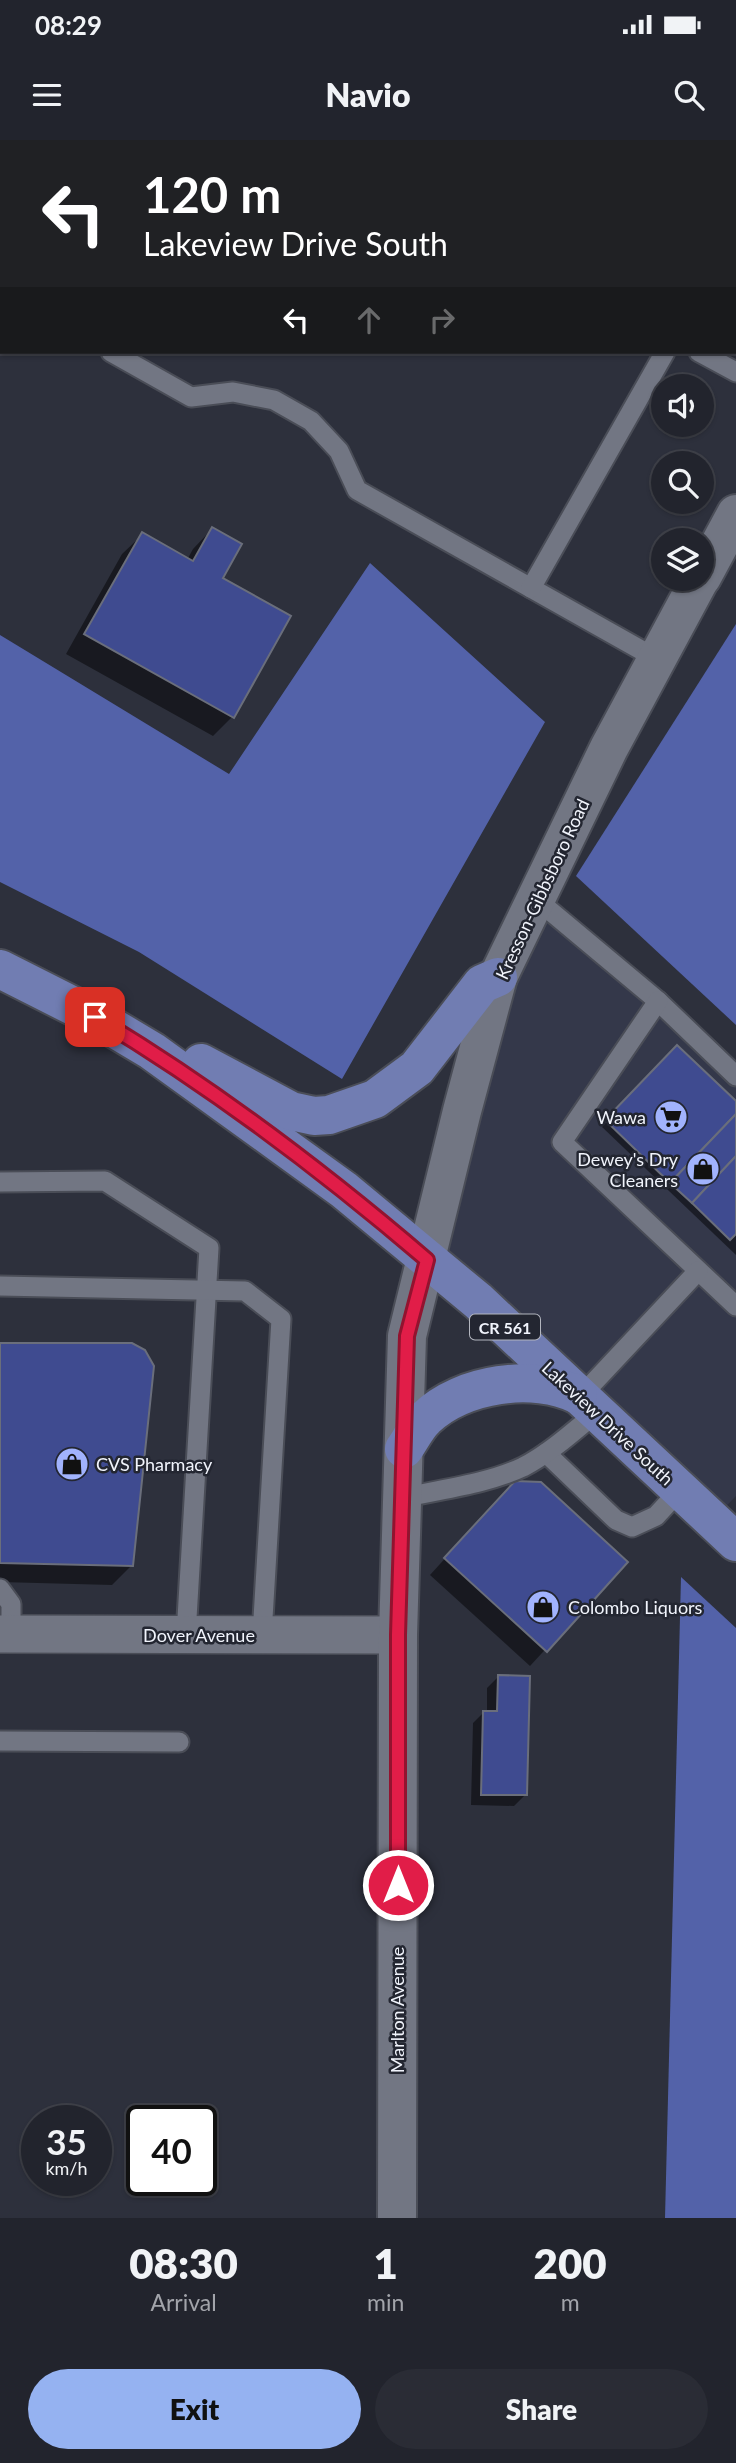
<!DOCTYPE html>
<html lang="en">
<head>
<meta charset="utf-8">
<style>
  body { margin:0; font-family:Lato,sans-serif; background:#2a2c35; color:#f1f3f6; height:100vh; display:flex; flex-direction:column; font-size:26px; white-space:nowrap }
  * { box-sizing:border-box; margin:0 }
  p { font-size:23px; color:#a2a4aa }
  .icon { flex:none; width:38px; height:38px; fill:none; stroke:currentColor; stroke-width:2; stroke-linecap:round; stroke-linejoin:round }
  .map { position:relative; height:2078px; overflow:hidden }
  .side { display:flex; flex-direction:column; background:#22242d; flex:1 }
  .side>* { flex:none }
  .banner { position:absolute; left:0px; top:0px; width:737px; height:214px; box-shadow:0 2px 5px #0004,0 0 0 2px #3f4149; background:#202124; color:#fff; overflow:hidden }
  .fabs { position:absolute; left:651px; top:234px; display:grid; gap:14px }
  .fabs a { display:grid; place-items:center; width:63px; height:63px; border-radius:50%; background:#22242d; box-shadow:0 2px 5px #0004,0 0 0 2px #3f4149; font-size:35px }
  .speed { position:absolute; left:21px; top:1965px; display:flex; gap:14px; font-size:35px; font-weight:700; text-align:center }
  .speed>* { display:grid; place-content:center; width:91px; height:91px; border-radius:50%; background:#22242d; box-shadow:0 2px 5px #0004,0 0 0 2px #3f4149; line-height:1 }
  .speed small { font-size:18px; font-weight:400 }
  .speed .limit { border:4px solid #111; border-radius:10px; background:#fff; color:#111 }
  .pin { position:absolute; display:grid; place-items:center; width:60px; height:60px; color:#fff; margin:-30px; border-radius:14px; box-shadow:0 4px 10px #0006 }
  .me { position:absolute; width:77px; margin:-38px; rotate:0deg; stroke-linejoin:round; filter:drop-shadow(0 0 5px #0008) }
  .turn { display:flex; align-items:center; gap:24px; height:147px; padding:0 28px; font-size:32px }
  .turn .icon { width:91px; height:91px; stroke-width:2.5 }
  .turn b { display:block; font-size:49px; line-height:60px }
  .lanes { display:flex; align-items:center; height:66px; padding:0 28px; background:#0003; justify-content:center; gap:35px; direction:ltr }
  .lanes .off { opacity:.35 }
  .eta { display:flex; justify-content:space-evenly; align-items:center; height:119px; text-align:center }
  .eta b { font-size:42px; font-weight:800; line-height:49px }
  .button { display:flex; gap:14px; margin-top:auto; padding:14px 28px }
  .button a { flex:1; height:80px; border-radius:42px; background:#95b2f1; color:#111; font-size:28px; font-weight:800; line-height:80px; text-align:center }
  .button a+a { background:#2a2c35; color:#f1f3f6 }
  .status { display:flex; justify-content:space-between; align-items:center; height:49px; padding:0 35px; background:#22242d; direction:ltr }
  .status svg { height:19px; fill:currentColor }
  header { display:flex; justify-content:space-between; align-items:center; height:91px; padding:0 28px; background:#22242d; font-size:32px; font-weight:800 }
  .map>svg:first-child { display:block }
  .built { fill:#34384a }
  .forest { fill:#5362a9 }
  .shadow { fill:#0007 }
  .building { fill:#3f4b90; stroke:#6a6e7b; stroke-width:2 }
  .lines { fill:none; stroke-linecap:round; stroke-linejoin:round }
  .lane-casing { stroke:#4a4d57; stroke-width:23 }
  .street-casing { stroke:#4a4d57; stroke-width:40 }
  .secondary-casing { stroke:#4a4d57; stroke-width:42 }
  .primary-casing { stroke:#4a4d57; stroke-width:42 }
  .lane { stroke:#727683; stroke-width:19 }
  .street { stroke:#727683; stroke-width:37 }
  .secondary { stroke:#727683; stroke-width:38 }
  .primary { stroke:#717db2; stroke-width:38 }
  .route-casing { stroke:#92132f; stroke-width:18 }
  .route { stroke:#e11d48; stroke-width:12 }
  .labels { text-anchor:middle; dominant-baseline:central; stroke-width:5; stroke-linejoin:round; paint-order:stroke }
  .shield { fill:#232631; stroke:#b3b6bf; stroke-width:2 }
  .shield-label { font-size:16px; font-weight:bold; fill:#f1f4fc }
  .street-label { font-size:18px; fill:#f1f4fc; stroke:#232631 }
  .poi-label { font-size:18px; fill:#f1f4fc; stroke:#232631; text-anchor:end }
</style>
</head>
<body>
<div class="status"><b>08:29</b><svg viewBox="0 0 49 12"><path d="M0 12V9h3v3zM5 12V6h3v6zM10 12V3h3v9zM15 12V0h3v12zM26 1h20v11H26zM47 4h2v5h-2z"/></svg></div>
<header><svg class="icon" aria-label="menu" viewBox="0 0 24 24"><path d="M4 6h16M4 12h16M4 18h16"/></svg>Navio<svg class="icon" aria-label="search" viewBox="0 0 24 24"><circle cx="10" cy="10" r="6"/><path d="M15 15l6 6"/></svg></header>
<div class="map">
<svg width="736" height="2078" viewBox="0 0 736 2078">
  <rect width="100%" height="100%" fill="#2d303c"/>
  <path class="built" d="M 536,759 L 736,936 L 736,1356 L 713,1380 L 427,1120 Z"/>
  <g class="forest">
    <path d="M 370,423 L 545,582 L 342,939 L 139,812 L 0,742 L 0,495 L 229,634 Z"/>
    <path d="M 736,484 L 736,885 L 576,736 Z"/>
    <path d="M 681,1437 L 736,1488 L 736,2078 L 665,2078 Z"/>
  </g>
  <g class="shadow">
    <path d="M 20,0 L 89,0 L 88,2 L 19,2 Z"/>
    <path d="M 448,0 L 706,0 L 709,2 L 447,2 Z"/>
    <path d="M 212,389 L 221,439 L 232,577 L 213,596 L 66,514 L 122,414 L 142,395 L 187,420 L 193,409 Z"/>
    <path d="M 677,907 L 736,963 L 736,1115 L 602,987 Z"/>
    <path d="M 0,1205 L 131,1426 L 112,1445 L 0,1442 Z"/>
    <path d="M 499,1359 L 626,1422 L 530,1526 L 430,1435 Z"/>
    <path d="M 498,1537 L 525,1655 L 514,1666 L 471,1665 L 473,1583 L 484,1572 L 487,1572 L 487,1548 Z"/>
  </g>
  <g class="building">
    <path d="M 26,0 L 91,0 L 25,2 Z"/>
    <path d="M 463,0 L 710,0 L 713,2 L 466,2 Z"/>
    <path d="M 212,387 L 242,404 L 223,438 L 291,476 L 234,578 L 84,494 L 142,392 L 193,421 Z"/>
    <path d="M 677,905 L 736,961 L 736,974 L 670,1043 L 605,980 Z"/>
    <path d="M 736,974 L 736,1016 L 692,1063 L 670,1043 Z"/>
    <path d="M 736,1016 L 736,1094 L 730,1100 L 692,1063 Z"/>
    <path d="M 0,1203 L 132,1203 L 145,1210 L 154,1226 L 133,1426 L 0,1423 Z"/>
    <path d="M 515,1341 L 541,1342 L 628,1422 L 547,1512 L 444,1418 Z"/>
    <path d="M 498,1535 L 530,1536 L 527,1655 L 481,1655 L 483,1571 L 497,1571 Z"/>
  </g>
  <g class="lines">
    <defs>
      <g id="lane">
        <path d="M 323,0 L 326,2"/>
        <path d="M 217,2 L 218,0"/>
        <path d="M 111,212 L 191,257 L 233,252 L 274,260 L 311,281 L 339,311 L 357,350 L 657,519"/>
        <path d="M 699,212 L 736,232"/>
        <path d="M 531,448 L 665,212"/>
        <path d="M 536,759 L 658,861 L 736,936"/>
        <path d="M 658,861 L 562,1002 L 736,1166"/>
        <path d="M 0,1042 L 105,1041 L 209,1108 L 186,1495"/>
        <path d="M 0,1146 L 245,1151 L 281,1179 L 262,1495"/>
        <path d="M 580,1257 L 698,1131"/>
        <path d="M 546,1313 L 616,1380 L 632,1387 L 656,1376 L 680,1350"/>
        <path d="M 403,1358 C 442,1349 487,1344 523,1327 C 550,1313 574,1291 597,1272"/>
        <path d="M 0,1449 L 11,1464 L 11,1494"/>
        <path d="M 0,1601 L 179,1602"/>
      </g>
      <path id="street" d="M 0,1494 L 398,1495"/>
      <g id="secondary">
        <path d="M 702,437 L 736,374"/>
        <path d="M 397,2078 L 398,1495 L 407,1196 L 462,971 L 498,837 L 609,608 L 700,439"/>
      </g>
      <g id="primary">
        <path d="M 0,829 L 95,877 L 152,911 L 344,1050 L 478,1161 L 736,1402"/>
        <path d="M 201,923 L 291,971 L 314,976 L 329,975 L 375,959 L 417,928 L 482,844 L 498,837"/>
        <path d="M 404,1309 C 411,1299 417,1286 426,1278 C 462,1243 534,1233 578,1255"/>
      </g>
    </defs>
    <use href="#lane" class="lane-casing"/>
    <use href="#street" class="street-casing"/>
    <use href="#secondary" class="secondary-casing"/>
    <use href="#primary" class="primary-casing"/>
    <use href="#lane" class="lane"/>
    <use href="#street" class="street"/>
    <use href="#secondary" class="secondary"/>
    <use href="#primary" class="primary"/>
  </g>
  <g class="lines">
    <defs>
      <path id="route" d="M 95,877 C 212,947 323,1031 427,1120 L 407,1196 L 398,1495 L 398,1745"/>
    </defs>
    <use href="#route" class="route-casing"/>
    <use href="#route" class="route"/>
  </g>
  <defs>
    <symbol id="supermarket-disc" viewBox="-11 -11 22 22"><circle r="9.5" fill="#a1b3fd" stroke="#232631"/><path d="M-6-5.5h2.5l.6 2H6L4.5 2H-2.5L-4.4-4H-6ZM-1.5 3.2a1.3 1.3 0 1 0 .1 0ZM3 3.2a1.3 1.3 0 1 0 .1 0Z" fill="#111"/></symbol>
    <symbol id="shop-disc" viewBox="-11 -11 22 22"><circle r="9.5" fill="#a1b3fd" stroke="#232631"/><path d="M-5-2.5h2.3a2.7 3.5 0 0 1 5.4 0H5L5.5 6h-11ZM-1.5-2.5h3a1.5 2.3 0 0 0-3 0Z" fill="#111"/></symbol>
  </defs>
  <g fill-rule="evenodd">
    <use href="#supermarket-disc" x="652" y="958" width="38" height="38"/>
    <use href="#shop-disc" x="684" y="1010" width="38" height="38"/>
    <use href="#shop-disc" x="53" y="1305" width="38" height="38"/>
    <use href="#shop-disc" x="524" y="1448" width="38" height="38"/>
  </g>
  <g class="labels">
    <rect class="shield" x="470" y="1174.5" width="70" height="25" rx="5"/>
    <g class="shield-label">
      <text x="505" y="1187">CR 561</text>
    </g>
    <g class="street-label">
      <text transform="translate(542 749) rotate(-65)">Kresson-Gibbsboro Road</text>
      <text transform="translate(608 1283) rotate(43)">Lakeview Drive South</text>
      <text x="199" y="1495">Dover Avenue</text>
      <text transform="translate(397 1870) rotate(-90)">Marlton Avenue</text>
    </g>
    <g class="poi-label">
      <text x="646" y="977">Wawa</text>
      <text x="678" y="1019">Dewey's Dry<tspan x="678" dy="21">Cleaners</tspan></text>
      <text x="96" y="1324" text-anchor="start">CVS Pharmacy</text>
      <text x="568" y="1467" text-anchor="start">Colombo Liquors</text>
    </g>
  </g>
</svg>
<div class="fabs">
<a><svg class="icon" aria-label="sound" viewBox="0 0 24 24"><path d="M4 9h4l5-4v14l-5-4H4zM17 9q2 3 0 6"/></svg></a>
<a><svg class="icon" aria-label="search" viewBox="0 0 24 24"><circle cx="10" cy="10" r="6"/><path d="M15 15l6 6"/></svg></a>
<a><svg class="icon" aria-label="layers" viewBox="0 0 24 24"><path d="M12 4l9 5-9 5-9-5zM3 14l9 5 9-5"/></svg></a>
</div>
<div class="speed"><div>35<small>km/h</small></div><div class="limit">40</div></div>
<div class="pin" style="left:95px;top:877px;background:#d93025"><svg class="icon" aria-label="arrive" viewBox="0 0 24 24"><path d="M6 21V4h12l-3 4 3 4H6"/></svg></div>
<svg class="me" style="left:398px;top:1745px" viewBox="-20 -20 40 40"><circle r="17" fill="#e11d48" stroke="#fff" stroke-width="3"/><path d="M0-11L8 9 0 5-8 9z" fill="#fff"/></svg>
<div class="banner">
<div class="turn"><svg class="icon" aria-label="left" viewBox="0 0 24 24"><path d="M17 20v-9H6M10 6l-5 5 5 5"/></svg><div><b>120 m</b>Lakeview Drive South</div></div>
<div class="lanes"><svg class="icon" aria-label="left" viewBox="0 0 24 24"><path d="M17 20v-9H6M10 6l-5 5 5 5"/></svg><svg class="icon off" aria-label="ahead" viewBox="0 0 24 24"><path d="M12 20V5M6 11l6-6 6 6"/></svg><svg class="icon off" aria-label="right" viewBox="0 0 24 24"><path d="M7 20v-9h11M14 6l5 5-5 5"/></svg></div>
</div>
</div>
<section class="side">
<div class="eta">
<div><b>08:30</b><p>Arrival</p></div>
<div><b>1</b><p>min</p></div>
<div><b>200</b><p>m</p></div>
</div>
<div class="button"><a>Exit</a><a>Share</a></div>
</section>
</body>
</html>
